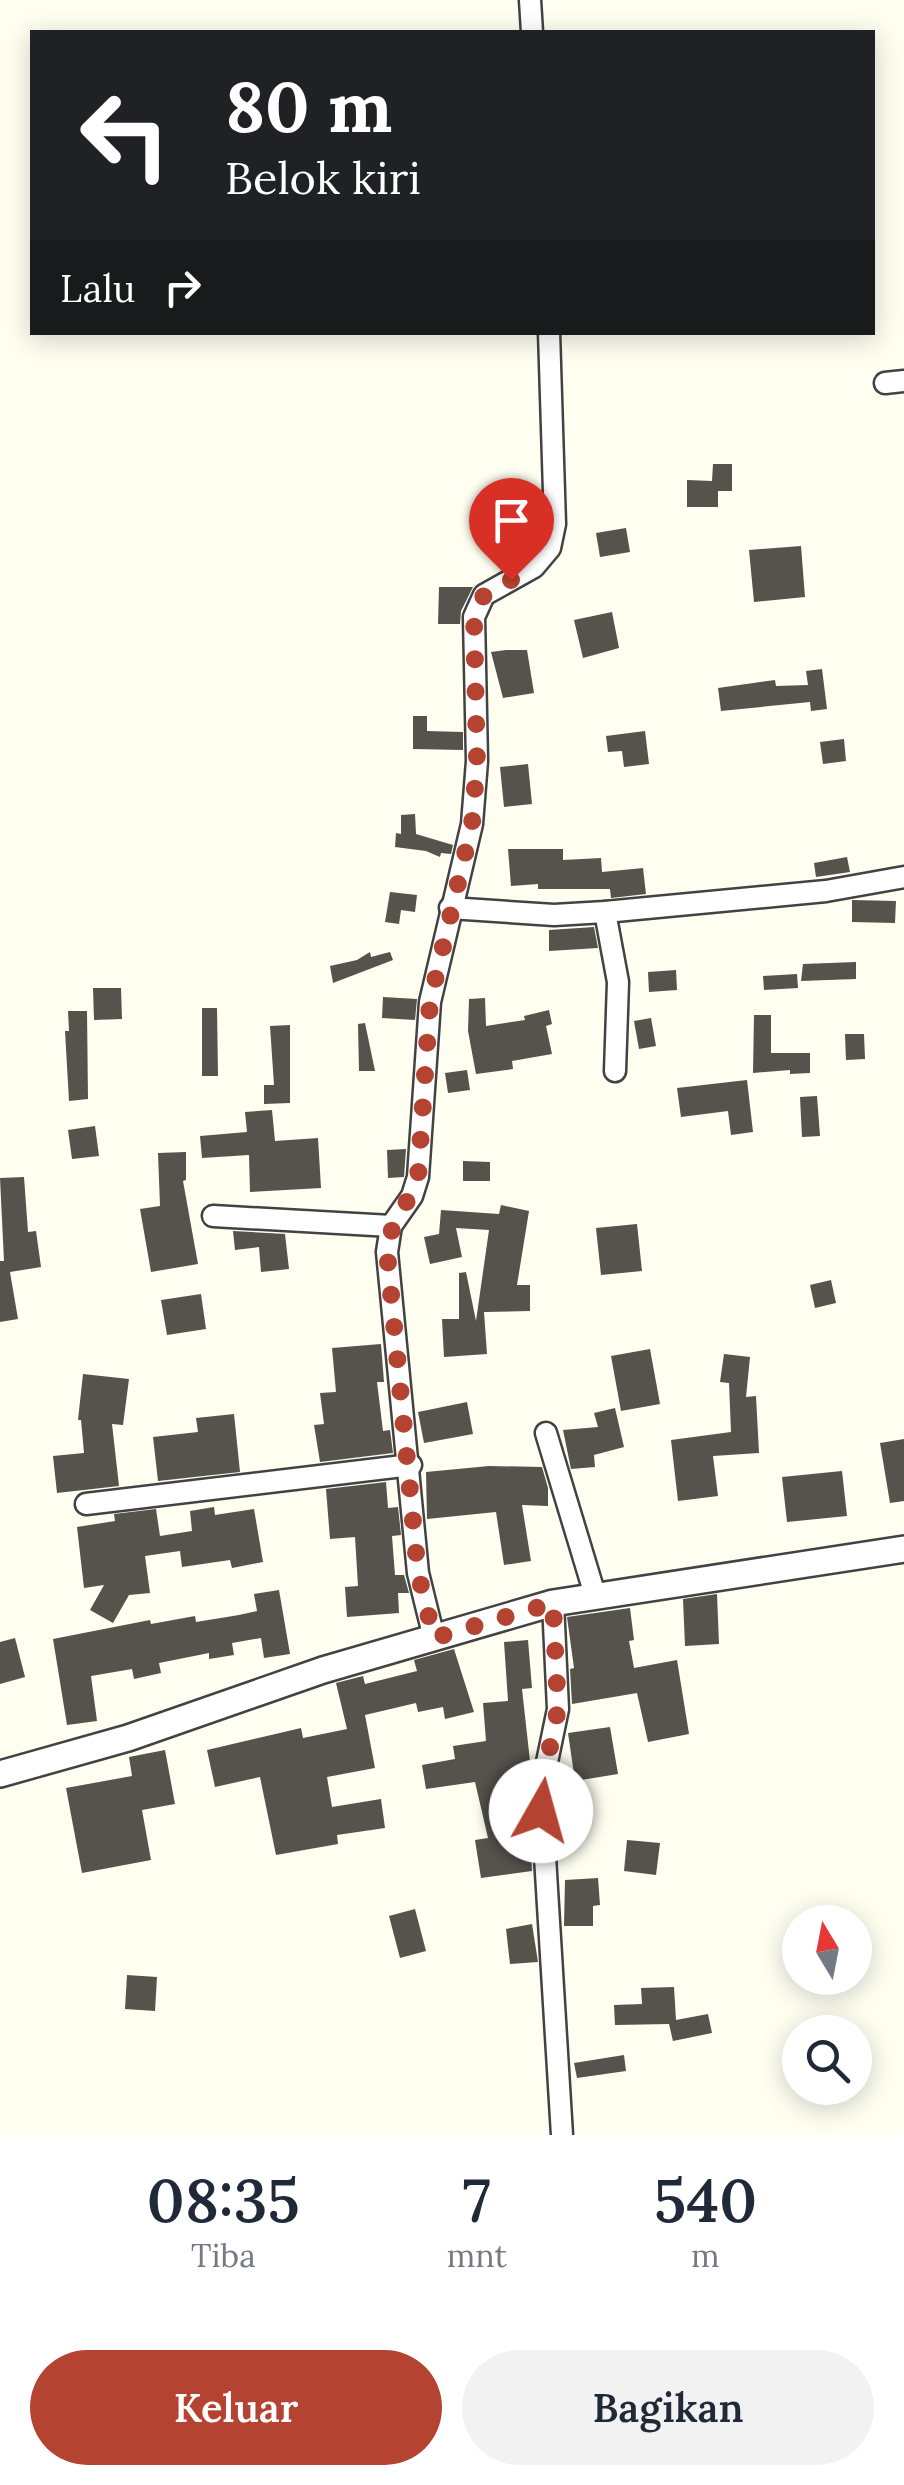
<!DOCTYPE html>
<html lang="id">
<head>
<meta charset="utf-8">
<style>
  body { margin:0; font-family:Lora,serif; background:#f2f2f3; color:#1f2937; height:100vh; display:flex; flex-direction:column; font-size:38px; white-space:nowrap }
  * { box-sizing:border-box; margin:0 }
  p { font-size:32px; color:#747a83 }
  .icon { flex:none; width:55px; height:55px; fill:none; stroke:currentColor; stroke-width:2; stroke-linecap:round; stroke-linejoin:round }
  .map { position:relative; height:2135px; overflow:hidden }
  .side { display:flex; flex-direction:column; background:#fff; flex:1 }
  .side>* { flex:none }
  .top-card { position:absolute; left:30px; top:30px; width:845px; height:305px; border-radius:0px; box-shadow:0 5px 25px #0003; background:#202124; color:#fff; overflow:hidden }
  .needle { width:65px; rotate:350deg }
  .fabs { position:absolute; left:782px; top:1905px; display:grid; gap:20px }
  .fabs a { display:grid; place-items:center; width:90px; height:90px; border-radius:50%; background:#fff; box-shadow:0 5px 25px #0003; font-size:50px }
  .pin { position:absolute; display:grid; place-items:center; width:85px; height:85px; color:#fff; margin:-102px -42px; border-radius:50% 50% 50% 0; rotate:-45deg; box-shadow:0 0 10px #0007 }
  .pin .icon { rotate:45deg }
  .me { position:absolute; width:110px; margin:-55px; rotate:7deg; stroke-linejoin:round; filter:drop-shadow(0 0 8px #0008) }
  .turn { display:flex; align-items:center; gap:35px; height:210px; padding:0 30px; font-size:45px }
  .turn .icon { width:130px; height:130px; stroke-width:2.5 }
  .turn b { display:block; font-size:70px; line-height:85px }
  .then { display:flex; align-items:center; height:95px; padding:0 30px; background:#0003; gap:20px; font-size:38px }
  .eta { display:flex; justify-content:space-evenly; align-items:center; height:170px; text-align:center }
  .eta b { font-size:60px; font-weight:600; line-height:70px }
  .button { display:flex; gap:20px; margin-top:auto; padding:20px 30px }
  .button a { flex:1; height:115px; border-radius:60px; background:#b44331; color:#fff; font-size:40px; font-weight:600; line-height:115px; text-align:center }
  .button a+a { background:#f2f2f3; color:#1f2937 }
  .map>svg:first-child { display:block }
  .building { fill:#56524c }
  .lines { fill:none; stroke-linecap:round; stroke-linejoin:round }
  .minor-casing { stroke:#424242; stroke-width:25 }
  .tertiary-casing { stroke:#424242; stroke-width:30 }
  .minor { stroke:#fff; stroke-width:20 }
  .tertiary { stroke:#fff; stroke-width:25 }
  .route { stroke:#b44331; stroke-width:18; stroke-dasharray:0 32.4 }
</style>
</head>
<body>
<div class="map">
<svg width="904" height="2135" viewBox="0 0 904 2135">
  <rect width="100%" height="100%" fill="#fefef1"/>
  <g class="building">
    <path d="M 713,464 L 732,464 L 732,491 L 718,491 L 718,507 L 687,507 L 687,480 L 712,481 Z"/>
    <path d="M 626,528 L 630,552 L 600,557 L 596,533 Z"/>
    <path d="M 801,546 L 805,597 L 754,602 L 749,550 Z"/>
    <path d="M 439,587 L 473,587 L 461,611 L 460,624 L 438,624 Z"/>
    <path d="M 612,612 L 619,648 L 583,658 L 574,620 Z"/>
    <path d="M 506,650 L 527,650 L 534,693 L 503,698 L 491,652 Z"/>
    <path d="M 822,669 L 827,709 L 811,711 L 810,702 L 721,711 L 718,688 L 775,680 L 776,686 L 808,685 L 806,671 Z"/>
    <path d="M 413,716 L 427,716 L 427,731 L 463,732 L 463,750 L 413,749 Z"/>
    <path d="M 645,731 L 649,764 L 624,767 L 622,751 L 608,752 L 606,736 Z"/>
    <path d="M 844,739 L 846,761 L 823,764 L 820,742 Z"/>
    <path d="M 528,764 L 532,804 L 504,807 L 500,767 Z"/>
    <path d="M 415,814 L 416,834 L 453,845 L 451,854 L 441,853 L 440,857 L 426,851 L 395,847 L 396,833 L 401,834 L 401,815 Z"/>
    <path d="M 508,849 L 563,849 L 563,860 L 601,858 L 602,872 L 643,868 L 646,894 L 611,898 L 610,889 L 538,889 L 538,884 L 511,886 Z"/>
    <path d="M 847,857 L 850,872 L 816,877 L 814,863 Z"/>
    <path d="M 390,892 L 417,895 L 415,912 L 401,910 L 399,924 L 385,922 Z"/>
    <path d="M 852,900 L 896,901 L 895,923 L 852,922 Z"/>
    <path d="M 594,927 L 598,948 L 549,951 L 549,930 Z"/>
    <path d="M 370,952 L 371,957 L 390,952 L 393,960 L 333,983 L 330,966 L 357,960 Z"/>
    <path d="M 856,962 L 856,979 L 801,981 L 803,964 Z"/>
    <path d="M 676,970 L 677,990 L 649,992 L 648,972 Z"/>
    <path d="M 797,974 L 798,988 L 764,990 L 763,976 Z"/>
    <path d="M 93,988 L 121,988 L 122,1019 L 94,1020 Z"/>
    <path d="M 383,997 L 417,999 L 415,1020 L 382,1018 Z"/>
    <path d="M 485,998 L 486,1026 L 525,1020 L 524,1016 L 549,1010 L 552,1024 L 546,1026 L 552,1054 L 512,1061 L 513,1069 L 476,1074 L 468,1031 L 469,999 Z"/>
    <path d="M 202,1008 L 217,1008 L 218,1076 L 202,1076 Z"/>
    <path d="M 68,1011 L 87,1011 L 88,1099 L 69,1101 L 65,1031 L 69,1031 Z"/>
    <path d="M 754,1015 L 771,1015 L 771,1053 L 810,1053 L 810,1073 L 790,1074 L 790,1070 L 753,1073 Z"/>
    <path d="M 651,1018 L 656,1046 L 639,1049 L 634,1021 Z"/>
    <path d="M 365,1023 L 375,1071 L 359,1071 L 358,1024 Z"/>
    <path d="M 290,1025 L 290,1103 L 264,1104 L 264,1085 L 274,1085 L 270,1026 Z"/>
    <path d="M 845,1034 L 864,1034 L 865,1059 L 846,1060 Z"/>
    <path d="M 467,1070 L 470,1090 L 448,1093 L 445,1073 Z"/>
    <path d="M 747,1080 L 753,1132 L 731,1135 L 728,1111 L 681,1117 L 677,1088 Z"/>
    <path d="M 817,1096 L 820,1136 L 802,1137 L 800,1097 Z"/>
    <path d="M 272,1110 L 275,1141 L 318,1138 L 321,1188 L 250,1192 L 249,1155 L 202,1158 L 200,1136 L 247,1132 L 245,1112 Z"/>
    <path d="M 95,1126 L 99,1156 L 72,1159 L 68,1130 Z"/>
    <path d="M 406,1149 L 404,1177 L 388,1178 L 387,1150 Z"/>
    <path d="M 186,1152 L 186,1180 L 183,1181 L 198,1264 L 151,1272 L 140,1209 L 160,1206 L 158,1153 Z"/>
    <path d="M 463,1161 L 490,1162 L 490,1181 L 463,1181 Z"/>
    <path d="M 24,1177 L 28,1232 L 36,1231 L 41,1267 L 10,1272 L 18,1319 L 0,1322 L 0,1261 L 4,1261 L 0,1178 Z"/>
    <path d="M 501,1205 L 529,1211 L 517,1285 L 530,1285 L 530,1311 L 484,1312 L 487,1354 L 444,1357 L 442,1319 L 459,1319 L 459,1273 L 466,1272 L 476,1321 L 489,1230 L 456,1228 L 462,1257 L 430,1264 L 424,1237 L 439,1234 L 441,1210 L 499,1214 Z"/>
    <path d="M 637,1224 L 642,1271 L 601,1275 L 596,1228 Z"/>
    <path d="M 233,1231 L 285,1234 L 289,1269 L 261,1272 L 259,1247 L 235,1250 Z"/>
    <path d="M 831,1280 L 836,1303 L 815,1308 L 810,1285 Z"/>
    <path d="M 201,1294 L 206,1329 L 167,1335 L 161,1300 Z"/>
    <path d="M 381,1344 L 384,1382 L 377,1382 L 383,1431 L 390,1430 L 393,1453 L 320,1462 L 314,1425 L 324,1424 L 320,1393 L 336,1392 L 332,1348 Z"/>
    <path d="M 650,1349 L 660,1404 L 621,1411 L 611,1356 Z"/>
    <path d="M 724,1354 L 750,1357 L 746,1397 L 756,1396 L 759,1453 L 713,1456 L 718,1496 L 678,1501 L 671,1440 L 731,1432 L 729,1383 L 720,1382 Z"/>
    <path d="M 83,1374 L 129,1379 L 123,1425 L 112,1424 L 119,1486 L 57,1493 L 53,1456 L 84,1453 L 81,1420 L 78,1420 Z"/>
    <path d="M 467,1402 L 473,1434 L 424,1443 L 418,1412 Z"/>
    <path d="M 615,1408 L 624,1447 L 594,1455 L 595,1467 L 571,1469 L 563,1430 L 598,1427 L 594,1413 Z"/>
    <path d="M 234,1414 L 240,1472 L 158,1481 L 153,1437 L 198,1432 L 196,1418 Z"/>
    <path d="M 904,1439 L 904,1501 L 890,1503 L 880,1443 Z"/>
    <path d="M 489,1466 L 542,1467 L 548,1488 L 548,1506 L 522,1505 L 531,1561 L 504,1565 L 496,1512 L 427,1519 L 426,1472 Z"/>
    <path d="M 842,1471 L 847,1516 L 787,1522 L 782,1477 Z"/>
    <path d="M 386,1482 L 388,1508 L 398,1507 L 401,1535 L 392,1536 L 395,1575 L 404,1575 L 409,1593 L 398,1593 L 399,1613 L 347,1617 L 345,1587 L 358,1586 L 355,1537 L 330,1539 L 326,1489 Z"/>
    <path d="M 214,1507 L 215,1515 L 254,1509 L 263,1562 L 232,1568 L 230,1560 L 182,1567 L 180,1551 L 145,1556 L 150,1593 L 129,1595 L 113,1623 L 90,1610 L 104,1585 L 84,1588 L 77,1527 L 115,1521 L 114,1514 L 156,1509 L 160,1536 L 192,1531 L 190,1511 Z"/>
    <path d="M 279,1590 L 290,1654 L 264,1658 L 261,1638 L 232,1643 L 234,1655 L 209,1659 L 209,1653 L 159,1663 L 161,1673 L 134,1679 L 132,1669 L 91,1676 L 97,1721 L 67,1725 L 53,1639 L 150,1620 L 151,1624 L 195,1616 L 196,1622 L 239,1615 L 257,1611 L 254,1594 Z"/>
    <path d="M 717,1594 L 719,1644 L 685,1646 L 683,1599 Z"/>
    <path d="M 630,1608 L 634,1640 L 629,1641 L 634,1668 L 677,1660 L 689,1734 L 648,1742 L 637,1693 L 572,1704 L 570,1669 L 574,1668 L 567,1617 Z"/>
    <path d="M 15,1638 L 25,1677 L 0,1684 L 0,1642 Z"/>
    <path d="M 528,1640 L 532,1688 L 522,1689 L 531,1770 L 529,1783 L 516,1785 L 530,1832 L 532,1871 L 481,1878 L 475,1840 L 488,1838 L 475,1782 L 426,1789 L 422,1765 L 455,1759 L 453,1746 L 486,1741 L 483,1703 L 508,1701 L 504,1642 Z"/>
    <path d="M 454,1649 L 474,1712 L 445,1719 L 443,1707 L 418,1712 L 416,1703 L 365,1715 L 375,1768 L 327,1777 L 332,1807 L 381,1799 L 385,1828 L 337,1835 L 338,1844 L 276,1855 L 260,1777 L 215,1787 L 207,1750 L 301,1728 L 303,1738 L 347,1729 L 336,1683 L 363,1676 L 365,1684 L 417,1671 L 414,1660 Z"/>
    <path d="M 610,1727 L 618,1774 L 575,1781 L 568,1733 Z"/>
    <path d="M 165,1750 L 175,1804 L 142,1810 L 151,1860 L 82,1873 L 66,1788 L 132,1776 L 129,1757 Z"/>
    <path d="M 627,1840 L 660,1843 L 656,1875 L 624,1871 Z"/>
    <path d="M 598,1878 L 600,1905 L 593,1906 L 593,1926 L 564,1926 L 565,1880 Z"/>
    <path d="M 415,1909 L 426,1951 L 400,1958 L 389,1916 Z"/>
    <path d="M 532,1924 L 538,1962 L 510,1964 L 506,1929 Z"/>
    <path d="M 127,1975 L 157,1977 L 155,2011 L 125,2009 Z"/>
    <path d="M 674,1987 L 676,2020 L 708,2014 L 712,2033 L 673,2041 L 669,2024 L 615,2025 L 614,2005 L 642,2004 L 641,1988 Z"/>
    <path d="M 624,2055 L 626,2071 L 577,2078 L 574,2063 Z"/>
  </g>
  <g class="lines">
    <defs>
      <g id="minor">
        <path d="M 530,0 L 532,32"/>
        <path d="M 885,383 L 904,381"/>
        <path d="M 450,908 L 554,915 L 605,912 L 826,891 L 904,877"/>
        <path d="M 605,912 L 618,982 L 615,1071"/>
        <path d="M 213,1216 L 391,1226"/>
        <path d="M 546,1433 L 595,1595"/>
        <path d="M 86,1504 L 411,1465"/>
        <path d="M 553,1603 L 558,1709 L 541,1791 L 562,2135"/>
        <path d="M 434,1638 L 418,1573 L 387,1252 L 391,1226 L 412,1196 L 418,1177 L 430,1002 L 472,824 L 477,761 L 474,617 L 484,595 L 534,567 L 550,548 L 555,524 L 549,332"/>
      </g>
      <path id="tertiary" d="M 0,1774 L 128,1738 L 323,1670 L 553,1603 L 904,1549"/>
    </defs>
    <use href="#minor" class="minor-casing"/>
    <use href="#tertiary" class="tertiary-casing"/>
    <use href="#minor" class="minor"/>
    <use href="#tertiary" class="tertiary"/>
  </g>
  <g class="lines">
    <path class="route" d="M 511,580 L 484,595 L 474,617 L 477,762 L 472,824 L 430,1002 L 418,1177 C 409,1205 389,1222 387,1252 L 418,1573 L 434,1638 L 553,1603 L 558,1709 L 541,1790 L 541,1811"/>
  </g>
</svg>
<div class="fabs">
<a><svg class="needle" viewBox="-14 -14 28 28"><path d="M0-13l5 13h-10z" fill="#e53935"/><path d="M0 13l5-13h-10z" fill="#747a83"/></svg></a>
<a><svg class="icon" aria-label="search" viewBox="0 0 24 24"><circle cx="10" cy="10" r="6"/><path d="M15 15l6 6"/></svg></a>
</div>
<div class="pin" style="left:511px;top:580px;background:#d93025"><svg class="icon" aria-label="arrive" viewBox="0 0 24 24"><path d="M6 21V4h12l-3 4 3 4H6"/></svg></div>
<svg class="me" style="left:541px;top:1811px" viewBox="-20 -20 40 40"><circle r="19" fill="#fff"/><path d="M0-13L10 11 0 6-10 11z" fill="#b44331"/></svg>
<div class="top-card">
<div class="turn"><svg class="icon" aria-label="left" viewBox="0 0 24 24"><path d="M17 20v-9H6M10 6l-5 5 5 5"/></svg><div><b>80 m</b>Belok kiri</div></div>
<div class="then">Lalu<svg class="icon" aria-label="right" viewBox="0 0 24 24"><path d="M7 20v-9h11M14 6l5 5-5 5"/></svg></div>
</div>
</div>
<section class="side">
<div class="eta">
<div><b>08:35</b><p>Tiba</p></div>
<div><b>7</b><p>mnt</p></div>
<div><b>540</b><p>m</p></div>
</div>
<div class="button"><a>Keluar</a><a>Bagikan</a></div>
</section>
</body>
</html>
